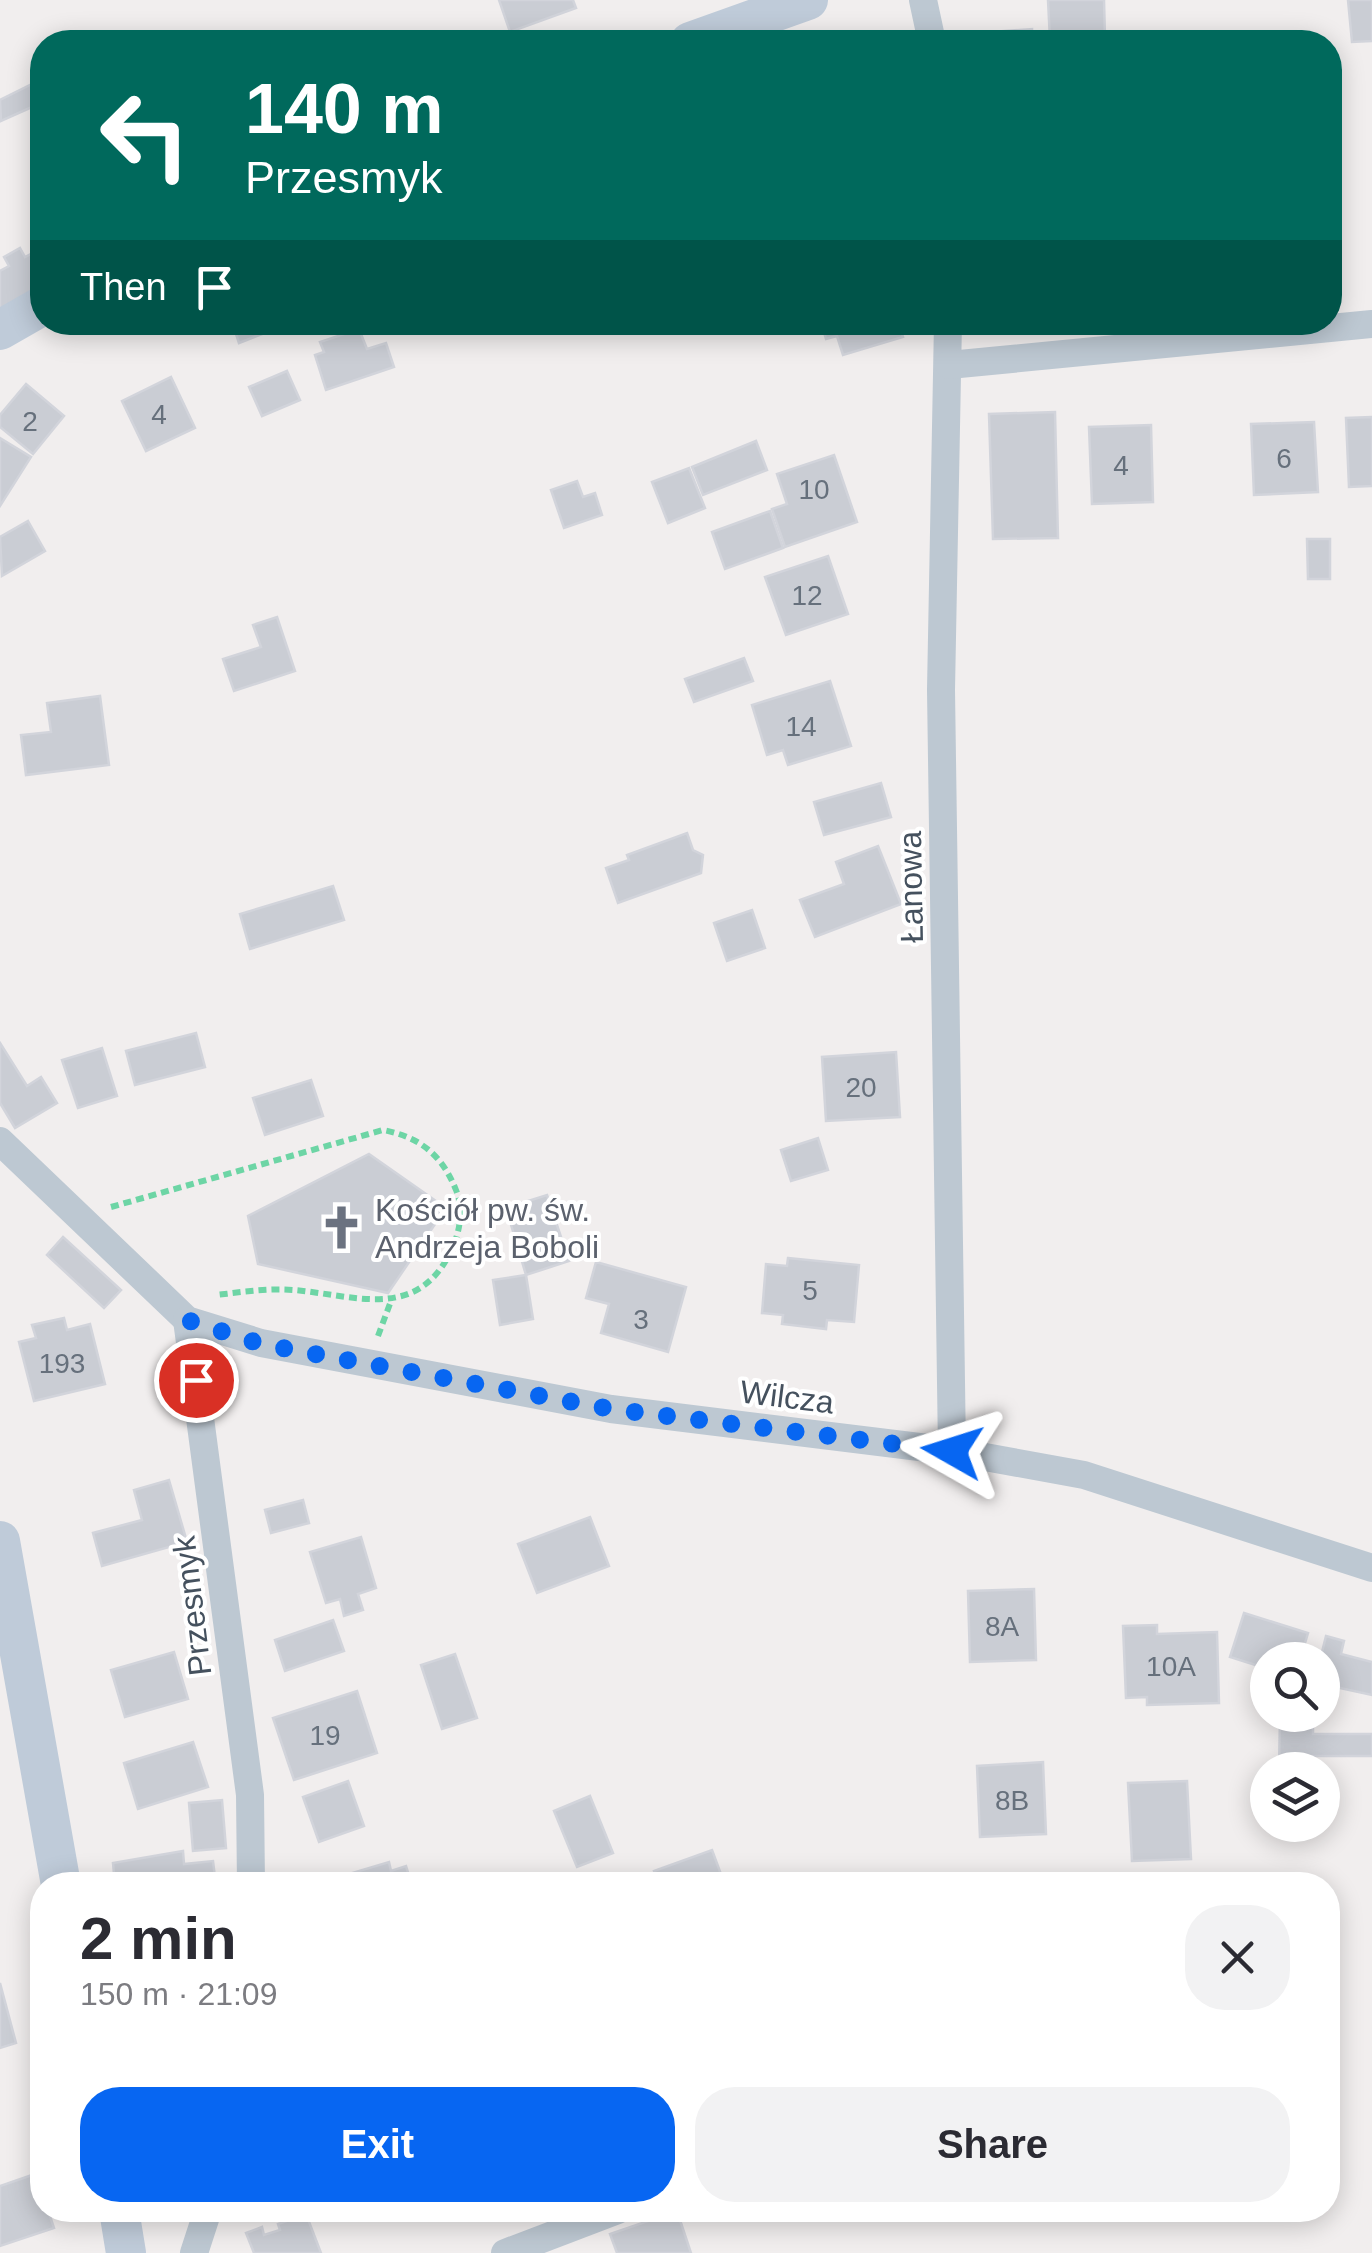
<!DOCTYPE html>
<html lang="en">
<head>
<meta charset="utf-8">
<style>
  body { margin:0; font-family:Arial,sans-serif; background:#f2f2f3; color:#2b2b33; height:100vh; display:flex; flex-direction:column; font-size:38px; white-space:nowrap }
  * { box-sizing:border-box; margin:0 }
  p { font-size:32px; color:#7c7c81 }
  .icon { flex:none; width:55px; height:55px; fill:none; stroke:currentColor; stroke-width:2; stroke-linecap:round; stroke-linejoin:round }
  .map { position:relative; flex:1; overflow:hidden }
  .details { position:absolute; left:30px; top:1872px; width:1310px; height:350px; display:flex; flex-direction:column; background:#fff; border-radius:40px; box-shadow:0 5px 25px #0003 }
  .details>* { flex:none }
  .banner { position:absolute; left:30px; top:30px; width:1312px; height:305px; border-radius:40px; box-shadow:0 5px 25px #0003; background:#00695c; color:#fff; overflow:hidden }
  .tools { position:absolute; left:1250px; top:1642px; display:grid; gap:20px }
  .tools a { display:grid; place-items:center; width:90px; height:90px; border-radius:50%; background:#fff; box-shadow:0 5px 25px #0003; font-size:50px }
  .pin { position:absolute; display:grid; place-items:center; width:85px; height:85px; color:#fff; margin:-42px; border:5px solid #fff; border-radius:50%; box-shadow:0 2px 10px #0007 }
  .me { position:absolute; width:110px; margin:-55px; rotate:276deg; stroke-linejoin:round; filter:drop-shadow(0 0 8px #0008) }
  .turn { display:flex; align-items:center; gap:35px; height:210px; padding:0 50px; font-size:45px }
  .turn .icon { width:130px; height:130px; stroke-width:2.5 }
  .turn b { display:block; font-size:70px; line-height:85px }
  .then { display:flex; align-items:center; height:95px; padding:0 50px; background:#0003; gap:20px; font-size:38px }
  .round { display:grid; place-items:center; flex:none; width:105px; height:105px; border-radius:40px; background:#f2f2f3 }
  .head { display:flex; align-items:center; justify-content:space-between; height:170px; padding:0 50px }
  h1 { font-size:60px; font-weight:700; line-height:75px }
  .primary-button { display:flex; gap:20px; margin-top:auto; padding:20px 50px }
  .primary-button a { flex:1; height:115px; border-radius:40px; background:#0766f2; color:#fff; font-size:40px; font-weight:700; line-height:115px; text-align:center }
  .primary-button a+a { background:#f2f2f3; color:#2b2b33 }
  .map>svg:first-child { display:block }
  .building { fill:#cacdd4; stroke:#d2d4db; stroke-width:2.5 }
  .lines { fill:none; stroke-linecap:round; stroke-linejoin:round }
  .path { stroke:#6dd5a5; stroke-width:6; stroke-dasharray:8 5; stroke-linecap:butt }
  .street { stroke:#bdc8d2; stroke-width:28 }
  .secondary { stroke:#bfcbd9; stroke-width:40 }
  .route { stroke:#0766f2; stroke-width:18; stroke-dasharray:0 32.4 }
  .labels { text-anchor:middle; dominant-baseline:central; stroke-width:8; stroke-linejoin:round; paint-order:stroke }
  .number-label { font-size:28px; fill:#66707c }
  .street-label { font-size:32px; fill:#45515e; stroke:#fff }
  .worship-label { font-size:32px; fill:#5b616d; stroke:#fff; text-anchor:start }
</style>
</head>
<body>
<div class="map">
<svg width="1372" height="2253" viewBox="0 0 1372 2253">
  <rect width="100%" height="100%" fill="#f1eeee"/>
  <g class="building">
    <path d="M 499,0 L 573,0 L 576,8 L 510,32 Z"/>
    <path d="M 1048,0 L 1104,0 L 1105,38 L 1050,40 Z"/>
    <path d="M 1348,0 L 1372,0 L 1372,41 L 1352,42 Z"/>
    <path d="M 1032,29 L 1032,42 L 980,42 L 979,33 Z"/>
    <path d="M 42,79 L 42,128 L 32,107 L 1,121 L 0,100 Z"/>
    <path d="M 20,248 L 25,257 L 42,248 L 42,289 L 0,310 L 0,271 L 9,266 L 4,257 Z"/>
    <path d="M 232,322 L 293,322 L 239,343 Z"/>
    <path d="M 821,322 L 898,322 L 903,337 L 843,355 L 837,336 L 826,339 Z"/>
    <path d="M 359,329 L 367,349 L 386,343 L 394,367 L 326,390 L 315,355 L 324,352 L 320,342 Z"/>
    <path d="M 287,371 L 300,400 L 262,416 L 249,387 Z"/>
    <path d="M 171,377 L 195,428 L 146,451 L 122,401 Z"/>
    <path d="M 26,384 L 64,416 L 33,454 L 0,427 L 0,415 Z"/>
    <path d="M 1055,412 L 1058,538 L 993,539 L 989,414 Z"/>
    <path d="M 1372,417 L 1372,486 L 1349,487 L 1346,418 Z"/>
    <path d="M 1314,422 L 1318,492 L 1254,495 L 1251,424 Z"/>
    <path d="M 1151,425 L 1153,502 L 1092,504 L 1089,427 Z"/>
    <path d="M 0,438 L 31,457 L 0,506 Z"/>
    <path d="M 756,441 L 767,470 L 703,495 L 692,467 Z"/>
    <path d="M 834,455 L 857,522 L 785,547 L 772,509 L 787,504 L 777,474 Z"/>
    <path d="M 689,468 L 705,508 L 668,523 L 652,482 Z"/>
    <path d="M 577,481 L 583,497 L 595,493 L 602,515 L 564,528 L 551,490 Z"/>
    <path d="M 770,511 L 783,548 L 725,569 L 712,532 Z"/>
    <path d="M 28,521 L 45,551 L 2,576 L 0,537 Z"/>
    <path d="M 1307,539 L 1330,539 L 1330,579 L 1308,579 Z"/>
    <path d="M 828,556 L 848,614 L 786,635 L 765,577 Z"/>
    <path d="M 277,617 L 295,671 L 234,691 L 223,659 L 261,647 L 253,625 Z"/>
    <path d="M 744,658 L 753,681 L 694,702 L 685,679 Z"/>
    <path d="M 830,681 L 851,746 L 788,765 L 783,750 L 767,755 L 752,705 Z"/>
    <path d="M 100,696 L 109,765 L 26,775 L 21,735 L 51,732 L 47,703 Z"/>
    <path d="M 881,783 L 891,817 L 824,835 L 814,802 Z"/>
    <path d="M 687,833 L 693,850 L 703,855 L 701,873 L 618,903 L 606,868 L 629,860 L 627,855 Z"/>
    <path d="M 878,846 L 901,904 L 815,937 L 800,900 L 844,884 L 836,862 Z"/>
    <path d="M 333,886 L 344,920 L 250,949 L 240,914 Z"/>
    <path d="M 752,910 L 765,948 L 727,961 L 714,923 Z"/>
    <path d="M 196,1033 L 205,1067 L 135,1085 L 126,1051 Z"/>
    <path d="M 0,1043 L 27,1086 L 41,1077 L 57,1103 L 15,1128 L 0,1103 Z"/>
    <path d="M 102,1048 L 117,1096 L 78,1108 L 62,1060 Z"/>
    <path d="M 896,1052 L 900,1117 L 826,1121 L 822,1057 Z"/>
    <path d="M 311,1080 L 323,1116 L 265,1135 L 253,1098 Z"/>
    <path d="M 818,1138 L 828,1170 L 791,1181 L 781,1150 Z"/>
    <path d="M 369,1154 L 446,1208 L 388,1293 L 258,1264 L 248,1216 Z"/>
    <path d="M 547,1195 L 569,1261 L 526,1275 L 506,1208 Z"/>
    <path d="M 63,1237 L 121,1290 L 104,1308 L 47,1255 Z"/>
    <path d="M 788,1258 L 859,1265 L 854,1322 L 827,1320 L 826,1329 L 782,1324 L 783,1315 L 762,1313 L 766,1264 L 787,1266 Z"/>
    <path d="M 596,1262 L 686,1287 L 668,1352 L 601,1333 L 609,1304 L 586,1298 Z"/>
    <path d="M 526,1275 L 533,1319 L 500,1325 L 493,1280 Z"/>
    <path d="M 64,1318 L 67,1330 L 90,1324 L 105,1384 L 34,1401 L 19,1342 L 36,1338 L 32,1325 Z"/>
    <path d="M 169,1480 L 187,1542 L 102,1566 L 93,1533 L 142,1520 L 134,1490 Z"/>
    <path d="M 303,1500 L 309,1523 L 271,1533 L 265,1510 Z"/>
    <path d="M 590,1517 L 609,1566 L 537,1593 L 518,1544 Z"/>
    <path d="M 361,1537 L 376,1588 L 358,1594 L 363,1610 L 344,1616 L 340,1599 L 326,1603 L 310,1552 Z"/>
    <path d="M 1034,1589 L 1036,1660 L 970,1662 L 968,1591 Z"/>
    <path d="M 1244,1613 L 1308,1633 L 1300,1660 L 1268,1660 L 1268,1669 L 1230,1657 Z"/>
    <path d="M 333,1620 L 344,1651 L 285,1671 L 275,1640 Z"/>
    <path d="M 1157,1625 L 1157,1634 L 1217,1632 L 1219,1703 L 1147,1705 L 1147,1697 L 1126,1698 L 1123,1626 Z"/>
    <path d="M 1326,1636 L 1344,1641 L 1341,1654 L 1372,1662 L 1372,1695 L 1331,1686 L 1334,1671 L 1322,1669 L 1320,1660 Z"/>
    <path d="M 174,1652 L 188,1699 L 125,1717 L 111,1670 Z"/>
    <path d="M 455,1654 L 477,1718 L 442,1729 L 421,1665 Z"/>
    <path d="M 357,1691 L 377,1753 L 294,1780 L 273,1718 Z"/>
    <path d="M 1280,1715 L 1313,1715 L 1313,1734 L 1372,1734 L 1372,1756 L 1313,1756 L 1313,1770 L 1279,1770 Z"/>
    <path d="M 193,1742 L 208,1787 L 138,1809 L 124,1763 Z"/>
    <path d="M 1043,1762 L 1046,1834 L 980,1837 L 977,1766 Z"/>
    <path d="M 348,1781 L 364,1826 L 319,1842 L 303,1797 Z"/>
    <path d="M 1187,1781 L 1191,1859 L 1132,1861 L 1128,1783 Z"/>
    <path d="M 590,1796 L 613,1853 L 577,1867 L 554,1811 Z"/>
    <path d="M 222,1800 L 226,1848 L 193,1851 L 189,1803 Z"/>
    <path d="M 712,1850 L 725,1885 L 659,1885 L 654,1871 Z"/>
    <path d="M 183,1851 L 184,1864 L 213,1861 L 216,1885 L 115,1885 L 113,1863 Z"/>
    <path d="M 389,1862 L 391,1871 L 406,1866 L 412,1885 L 334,1885 L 332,1879 Z"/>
    <path d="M 0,1983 L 16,2043 L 0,2048 Z"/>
    <path d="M 35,2174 L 42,2210 L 48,2210 L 54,2228 L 0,2246 L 0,2186 Z"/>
    <path d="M 677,2211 L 691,2253 L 617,2253 L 610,2234 Z"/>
    <path d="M 306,2214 L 321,2253 L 254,2253 L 246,2233 L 262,2227 L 264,2235 L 280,2230 L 278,2224 Z"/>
  </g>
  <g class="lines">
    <g class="path">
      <path d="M 111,1207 L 383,1130 C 420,1137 442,1155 456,1190 C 464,1210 460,1232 451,1251 C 417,1322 354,1295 294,1290 C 268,1288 242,1292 216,1295"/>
      <path d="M 378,1336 L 391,1301"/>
    </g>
    <g class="street">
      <path d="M 923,0 L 932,42"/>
      <path d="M 948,322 L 941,690 L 952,1451"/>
      <path d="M 949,365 L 1372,324"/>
      <path d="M 0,1141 L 187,1320 L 261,1343 L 611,1409 L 952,1451 L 1084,1475 L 1372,1568"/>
      <path d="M 187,1320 L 250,1795 L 251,1885"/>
      <path d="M 194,2253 L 208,2210"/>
      <path d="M 505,2253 L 618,2210"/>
    </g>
    <g class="secondary">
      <path d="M 690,42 L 808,0"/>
      <path d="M 0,330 L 42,306"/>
      <path d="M 0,1541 L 61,1885"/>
      <path d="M 119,2210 L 126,2253"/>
    </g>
  </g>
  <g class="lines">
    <path class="route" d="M 196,1380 L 187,1320 L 261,1344 L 611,1409 L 952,1451"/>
  </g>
  <defs>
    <symbol id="church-bare" viewBox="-9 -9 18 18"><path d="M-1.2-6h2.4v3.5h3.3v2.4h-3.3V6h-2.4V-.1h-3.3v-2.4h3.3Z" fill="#6b7280" stroke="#fff" stroke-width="2.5" paint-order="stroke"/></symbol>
  </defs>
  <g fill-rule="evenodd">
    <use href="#church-bare" x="310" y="1196" width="63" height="63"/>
  </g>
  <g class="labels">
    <g class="number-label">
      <text x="159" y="414">4</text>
      <text x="30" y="421">2</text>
      <text x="1284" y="458">6</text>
      <text x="1121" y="465">4</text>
      <text x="814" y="489">10</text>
      <text x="807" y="595">12</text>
      <text x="801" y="726">14</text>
      <text x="861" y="1087">20</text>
      <text x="810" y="1290">5</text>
      <text x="641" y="1319">3</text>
      <text x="62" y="1363">193</text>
      <text x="1002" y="1626">8A</text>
      <text x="1171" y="1666">10A</text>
      <text x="325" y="1735">19</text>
      <text x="1012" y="1800">8B</text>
    </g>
    <g class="street-label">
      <text transform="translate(911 887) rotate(-91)">Łanowa</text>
      <text transform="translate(787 1397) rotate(7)">Wilcza</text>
      <text transform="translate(192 1606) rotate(-97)">Przesmyk</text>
    </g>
    <g class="worship-label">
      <text x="375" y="1210">Kościół pw. św.<tspan x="375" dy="37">Andrzeja Boboli</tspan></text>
    </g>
  </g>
</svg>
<div class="tools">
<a><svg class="icon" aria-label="search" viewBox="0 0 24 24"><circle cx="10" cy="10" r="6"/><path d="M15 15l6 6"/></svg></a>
<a><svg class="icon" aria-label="layers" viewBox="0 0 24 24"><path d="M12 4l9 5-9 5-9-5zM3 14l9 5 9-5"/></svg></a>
</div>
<div class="pin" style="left:196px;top:1380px;background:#d93025"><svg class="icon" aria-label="arrive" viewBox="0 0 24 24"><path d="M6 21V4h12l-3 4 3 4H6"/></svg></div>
<svg class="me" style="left:952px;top:1451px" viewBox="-20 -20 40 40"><path d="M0-17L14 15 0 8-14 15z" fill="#0766f2" stroke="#fff" stroke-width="4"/></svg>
<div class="banner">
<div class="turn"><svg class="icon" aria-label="left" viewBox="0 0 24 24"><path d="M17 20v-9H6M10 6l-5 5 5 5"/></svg><div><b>140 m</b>Przesmyk</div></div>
<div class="then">Then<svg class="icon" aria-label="arrive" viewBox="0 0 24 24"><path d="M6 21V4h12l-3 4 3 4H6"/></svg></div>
</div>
<section class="details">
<div class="head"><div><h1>2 min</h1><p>150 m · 21:09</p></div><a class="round"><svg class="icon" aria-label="close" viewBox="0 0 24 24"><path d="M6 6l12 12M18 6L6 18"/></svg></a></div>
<div class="primary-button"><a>Exit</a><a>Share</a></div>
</section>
</div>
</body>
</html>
